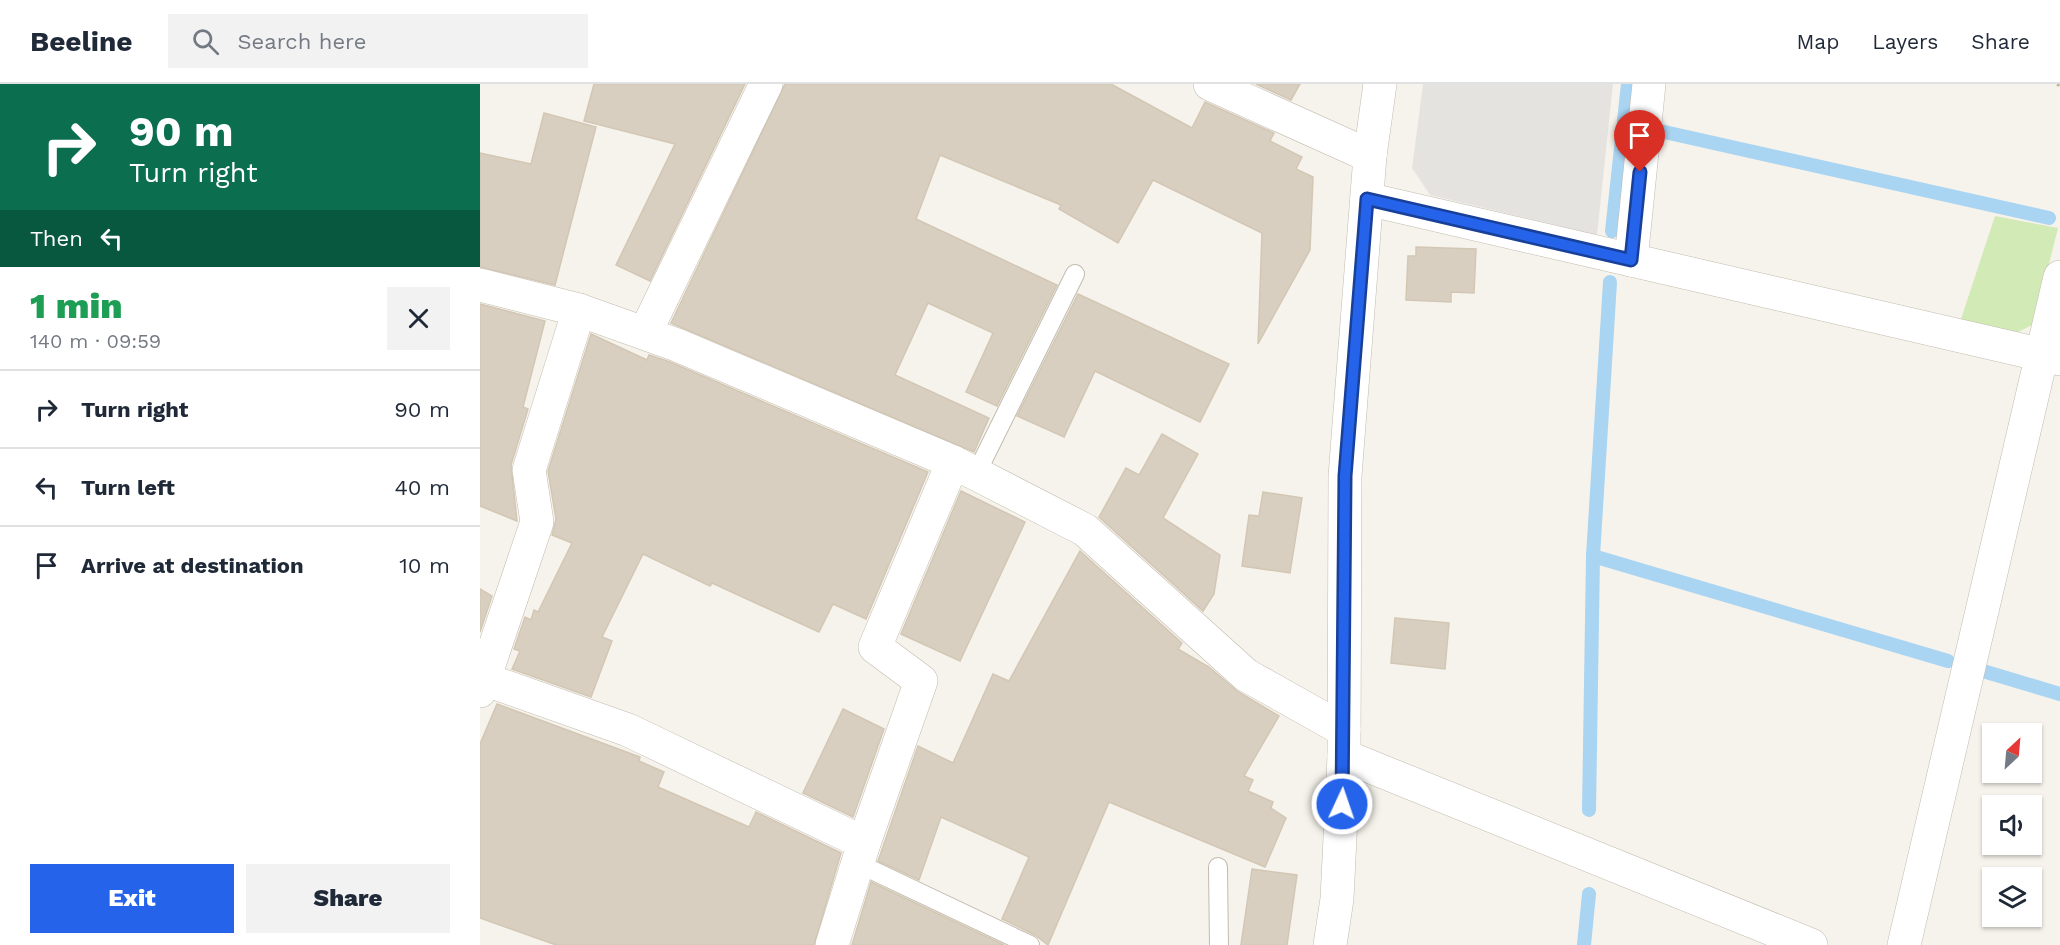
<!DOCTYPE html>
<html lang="en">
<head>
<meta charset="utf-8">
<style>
  body { margin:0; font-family:"Work Sans",sans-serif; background:#f2f2f3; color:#1f2937; height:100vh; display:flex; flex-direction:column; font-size:22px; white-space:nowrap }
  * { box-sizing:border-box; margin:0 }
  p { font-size:20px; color:#747a83 }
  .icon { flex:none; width:33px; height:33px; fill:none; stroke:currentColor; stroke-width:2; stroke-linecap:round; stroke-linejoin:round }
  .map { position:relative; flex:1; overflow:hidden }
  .sheet { display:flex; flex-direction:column; background:#fff; width:480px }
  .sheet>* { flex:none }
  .top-card { background:#0b6e4f; color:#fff; overflow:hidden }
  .needle { width:39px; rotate:26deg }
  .buttons { position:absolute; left:1502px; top:639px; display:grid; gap:12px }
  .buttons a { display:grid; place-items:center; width:60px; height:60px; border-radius:0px; background:#fff; box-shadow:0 2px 4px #0004; font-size:30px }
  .pin { position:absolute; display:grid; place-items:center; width:51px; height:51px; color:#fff; margin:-62px -26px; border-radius:50% 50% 50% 0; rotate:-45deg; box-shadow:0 0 6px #0007 }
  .pin .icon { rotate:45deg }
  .me { position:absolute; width:66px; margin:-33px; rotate:3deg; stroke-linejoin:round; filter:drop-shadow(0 0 4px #0008) }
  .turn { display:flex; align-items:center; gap:21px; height:126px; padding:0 30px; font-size:27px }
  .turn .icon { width:78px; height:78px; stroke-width:2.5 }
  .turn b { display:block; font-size:42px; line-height:51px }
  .then { display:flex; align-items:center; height:57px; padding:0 30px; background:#0003; gap:12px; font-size:22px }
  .round { display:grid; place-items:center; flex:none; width:63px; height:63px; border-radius:0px; background:#f2f2f3 }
  .headline { display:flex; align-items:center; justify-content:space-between; height:102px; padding:0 30px }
  h1 { font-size:36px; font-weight:800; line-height:45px; color:#1e9e55 }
  .primary-button { display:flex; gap:12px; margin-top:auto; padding:12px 30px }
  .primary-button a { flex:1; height:69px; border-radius:0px; background:#2563eb; color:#fff; font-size:24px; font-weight:800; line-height:69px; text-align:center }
  .primary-button a+a { background:#f2f2f3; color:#1f2937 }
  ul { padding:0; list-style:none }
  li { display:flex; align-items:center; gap:18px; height:78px; padding:0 30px; border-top:2px solid #e0e1e3 }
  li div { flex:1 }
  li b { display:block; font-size:22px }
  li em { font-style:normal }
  header { display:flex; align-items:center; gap:36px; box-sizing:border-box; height:84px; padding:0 30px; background:#fff; border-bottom:2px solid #e0e1e3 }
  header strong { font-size:28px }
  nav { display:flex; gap:33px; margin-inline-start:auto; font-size:21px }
  .search { width:420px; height:54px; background:#f2f2f3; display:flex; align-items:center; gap:15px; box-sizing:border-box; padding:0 21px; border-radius:0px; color:#747a83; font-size:22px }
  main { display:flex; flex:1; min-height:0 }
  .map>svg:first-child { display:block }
  .green { fill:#d2eab5 }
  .parking { fill:#e5e3e0 }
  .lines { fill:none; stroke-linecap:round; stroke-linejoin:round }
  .stream { stroke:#a9d4f2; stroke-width:14 }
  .building { fill:#d8cfc1; stroke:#d3c7b4; stroke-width:1.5 }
  .service-casing { stroke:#c2bbae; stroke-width:20 }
  .minor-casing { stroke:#c2bbae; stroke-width:34 }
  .tertiary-casing { stroke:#c2bbae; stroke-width:34 }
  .path { stroke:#c4b79f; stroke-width:4; stroke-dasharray:3 3; stroke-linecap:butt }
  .service { stroke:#fff; stroke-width:18 }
  .minor { stroke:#fff; stroke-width:33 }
  .tertiary { stroke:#fff; stroke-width:33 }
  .route-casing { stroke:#184099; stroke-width:15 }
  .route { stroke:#2563eb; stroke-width:10 }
</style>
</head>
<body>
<header>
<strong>Beeline</strong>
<div class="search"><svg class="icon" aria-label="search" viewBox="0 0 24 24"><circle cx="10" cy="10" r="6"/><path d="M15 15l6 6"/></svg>Search here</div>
<nav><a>Map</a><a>Layers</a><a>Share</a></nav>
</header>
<main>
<section class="sheet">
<div class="top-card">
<div class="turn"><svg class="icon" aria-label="right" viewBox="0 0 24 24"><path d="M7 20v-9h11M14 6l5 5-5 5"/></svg><div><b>90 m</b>Turn right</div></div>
<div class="then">Then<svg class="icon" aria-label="left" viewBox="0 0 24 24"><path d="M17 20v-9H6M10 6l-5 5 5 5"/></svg></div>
</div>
<div class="headline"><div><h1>1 min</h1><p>140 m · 09:59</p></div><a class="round"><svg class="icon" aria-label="close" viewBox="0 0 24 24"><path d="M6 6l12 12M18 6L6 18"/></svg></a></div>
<ul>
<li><svg class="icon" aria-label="right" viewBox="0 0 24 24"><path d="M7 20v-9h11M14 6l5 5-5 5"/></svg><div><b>Turn right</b></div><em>90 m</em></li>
<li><svg class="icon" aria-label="left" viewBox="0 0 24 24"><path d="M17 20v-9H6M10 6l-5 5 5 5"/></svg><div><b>Turn left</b></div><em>40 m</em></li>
<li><svg class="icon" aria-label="arrive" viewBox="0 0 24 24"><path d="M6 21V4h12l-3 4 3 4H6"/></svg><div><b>Arrive at destination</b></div><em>10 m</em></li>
</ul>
<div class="primary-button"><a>Exit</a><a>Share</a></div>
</section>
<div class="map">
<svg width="1580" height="861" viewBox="0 0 1580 861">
  <rect width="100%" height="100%" fill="#f6f3ec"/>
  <path class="green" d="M 1515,132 L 1578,144 L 1554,240 L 1532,251 L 1480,238 Z"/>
  <path class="parking" d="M 943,0 L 1133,0 L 1117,151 L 950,111 L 932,84 Z"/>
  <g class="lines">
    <g class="stream">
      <path d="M 1180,47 L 1569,134"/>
      <path d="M 1132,147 L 1148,0"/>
      <path d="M 1113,472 L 1468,577"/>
      <path d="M 1503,587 L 1580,610"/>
      <path d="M 1109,726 L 1113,472 L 1130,198"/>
      <path d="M 1104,861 L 1109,810"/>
    </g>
  </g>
  <g class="building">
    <path d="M 114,0 L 265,0 L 170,197 L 136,181 L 195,60 L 104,37 Z"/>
    <path d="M 305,0 L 631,0 L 712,44 L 725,18 L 794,49 L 790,57 L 822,73 L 816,85 L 833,93 L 830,166 L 778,260 L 782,149 L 673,96 L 638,159 L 579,125 L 581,121 L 460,71 L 436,135 L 577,201 L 517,322 L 486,308 L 513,249 L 448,219 L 415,291 L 509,334 L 494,368 L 191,239 Z"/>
    <path d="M 776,0 L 820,0 L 811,16 Z"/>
    <path d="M 64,29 L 116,43 L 75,201 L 0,183 L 0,69 L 51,80 Z"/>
    <path d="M 936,163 L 996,165 L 994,209 L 971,208 L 971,218 L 926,216 L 928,172 L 936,172 Z"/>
    <path d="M 598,210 L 749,280 L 720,338 L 615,287 L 584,353 L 537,332 Z"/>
    <path d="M 0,220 L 65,237 L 43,323 L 48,325 L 31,381 L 37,437 L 0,422 Z"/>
    <path d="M 111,250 L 167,276 L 169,271 L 190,278 L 448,388 L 386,535 L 353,520 L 339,548 L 232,499 L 230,502 L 163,470 L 122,553 L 132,557 L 111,613 L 32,585 L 40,567 L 34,565 L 45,533 L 51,536 L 54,526 L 58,528 L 92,459 L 72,451 L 76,435 L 68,387 Z"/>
    <path d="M 682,350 L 718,370 L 683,434 L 740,471 L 734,510 L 723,527 L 619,433 L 646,384 L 659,391 Z"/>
    <path d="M 481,407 L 545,438 L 480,577 L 421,550 Z"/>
    <path d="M 783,408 L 822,414 L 810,489 L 762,482 L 769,431 L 779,432 Z"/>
    <path d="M 600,467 L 702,559 L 698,565 L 729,583 L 757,607 L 799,632 L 764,692 L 773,696 L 768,707 L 793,718 L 791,724 L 806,734 L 785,783 L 629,718 L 568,861 L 555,851 L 522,835 L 549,773 L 461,733 L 439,796 L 398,777 L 438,662 L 473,679 L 513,590 L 529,597 Z"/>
    <path d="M 0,505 L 12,512 L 0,548 Z"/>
    <path d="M 915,534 L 969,539 L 965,585 L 911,579 Z"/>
    <path d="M 17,620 L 160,673 L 159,677 L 184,688 L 178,703 L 269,743 L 276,728 L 361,769 L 334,861 L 76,861 L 0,834 L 0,660 Z"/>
    <path d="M 363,625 L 404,645 L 373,733 L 323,709 Z"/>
    <path d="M 772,785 L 817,791 L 807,861 L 761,861 Z"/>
    <path d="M 391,798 L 524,861 L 372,861 Z"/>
  </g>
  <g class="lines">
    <defs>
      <g id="service">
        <path d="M 496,390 L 595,190"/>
        <path d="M 377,779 L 550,861"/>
        <path d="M 738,783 L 739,861"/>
      </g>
      <g id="minor">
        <path d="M 730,0 L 890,72"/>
        <path d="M 887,115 L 1580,275"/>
        <path d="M 1151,176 L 1169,0"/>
        <path d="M 0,201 L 99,226 L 197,261 L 473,378 L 605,446 L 766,591 L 864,646"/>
        <path d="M 165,249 L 286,0"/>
        <path d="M 4,595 L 148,646 L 384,759"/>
        <path d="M 0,607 L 57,438 L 49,386 L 99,226"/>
        <path d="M 352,861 L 384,759 L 441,597 L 395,563 L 473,378"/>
        <path d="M 1424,861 L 1580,193"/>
      </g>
      <g id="tertiary">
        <path d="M 864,672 L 1331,861"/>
        <path d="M 850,861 L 857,815 L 864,672 L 865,392 L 890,72 L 900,0"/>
      </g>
    </defs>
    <use href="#service" class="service-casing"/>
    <use href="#minor" class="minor-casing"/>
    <use href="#tertiary" class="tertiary-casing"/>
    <path class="path" d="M 1577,0 L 1580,1"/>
    <use href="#service" class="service"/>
    <use href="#minor" class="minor"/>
    <use href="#tertiary" class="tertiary"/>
  </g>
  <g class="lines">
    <defs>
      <path id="route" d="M 862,720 L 865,392 L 887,115 L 1151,176 L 1160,88"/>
    </defs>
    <use href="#route" class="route-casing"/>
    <use href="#route" class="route"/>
  </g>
</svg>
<div class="buttons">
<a><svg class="needle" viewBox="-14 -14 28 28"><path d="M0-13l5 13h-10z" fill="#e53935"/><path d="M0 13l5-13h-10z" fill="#747a83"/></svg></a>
<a><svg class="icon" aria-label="sound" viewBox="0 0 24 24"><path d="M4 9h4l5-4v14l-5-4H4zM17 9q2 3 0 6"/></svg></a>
<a><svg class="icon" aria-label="layers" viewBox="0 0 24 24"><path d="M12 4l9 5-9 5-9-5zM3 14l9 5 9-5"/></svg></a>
</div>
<div class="pin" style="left:1160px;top:88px;background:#d93025"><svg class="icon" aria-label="arrive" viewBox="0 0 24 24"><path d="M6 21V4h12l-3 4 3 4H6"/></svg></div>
<svg class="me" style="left:862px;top:720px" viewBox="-20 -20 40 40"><circle r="17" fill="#2563eb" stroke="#fff" stroke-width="3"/><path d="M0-11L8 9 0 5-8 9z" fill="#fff"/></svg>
</div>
</main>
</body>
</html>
